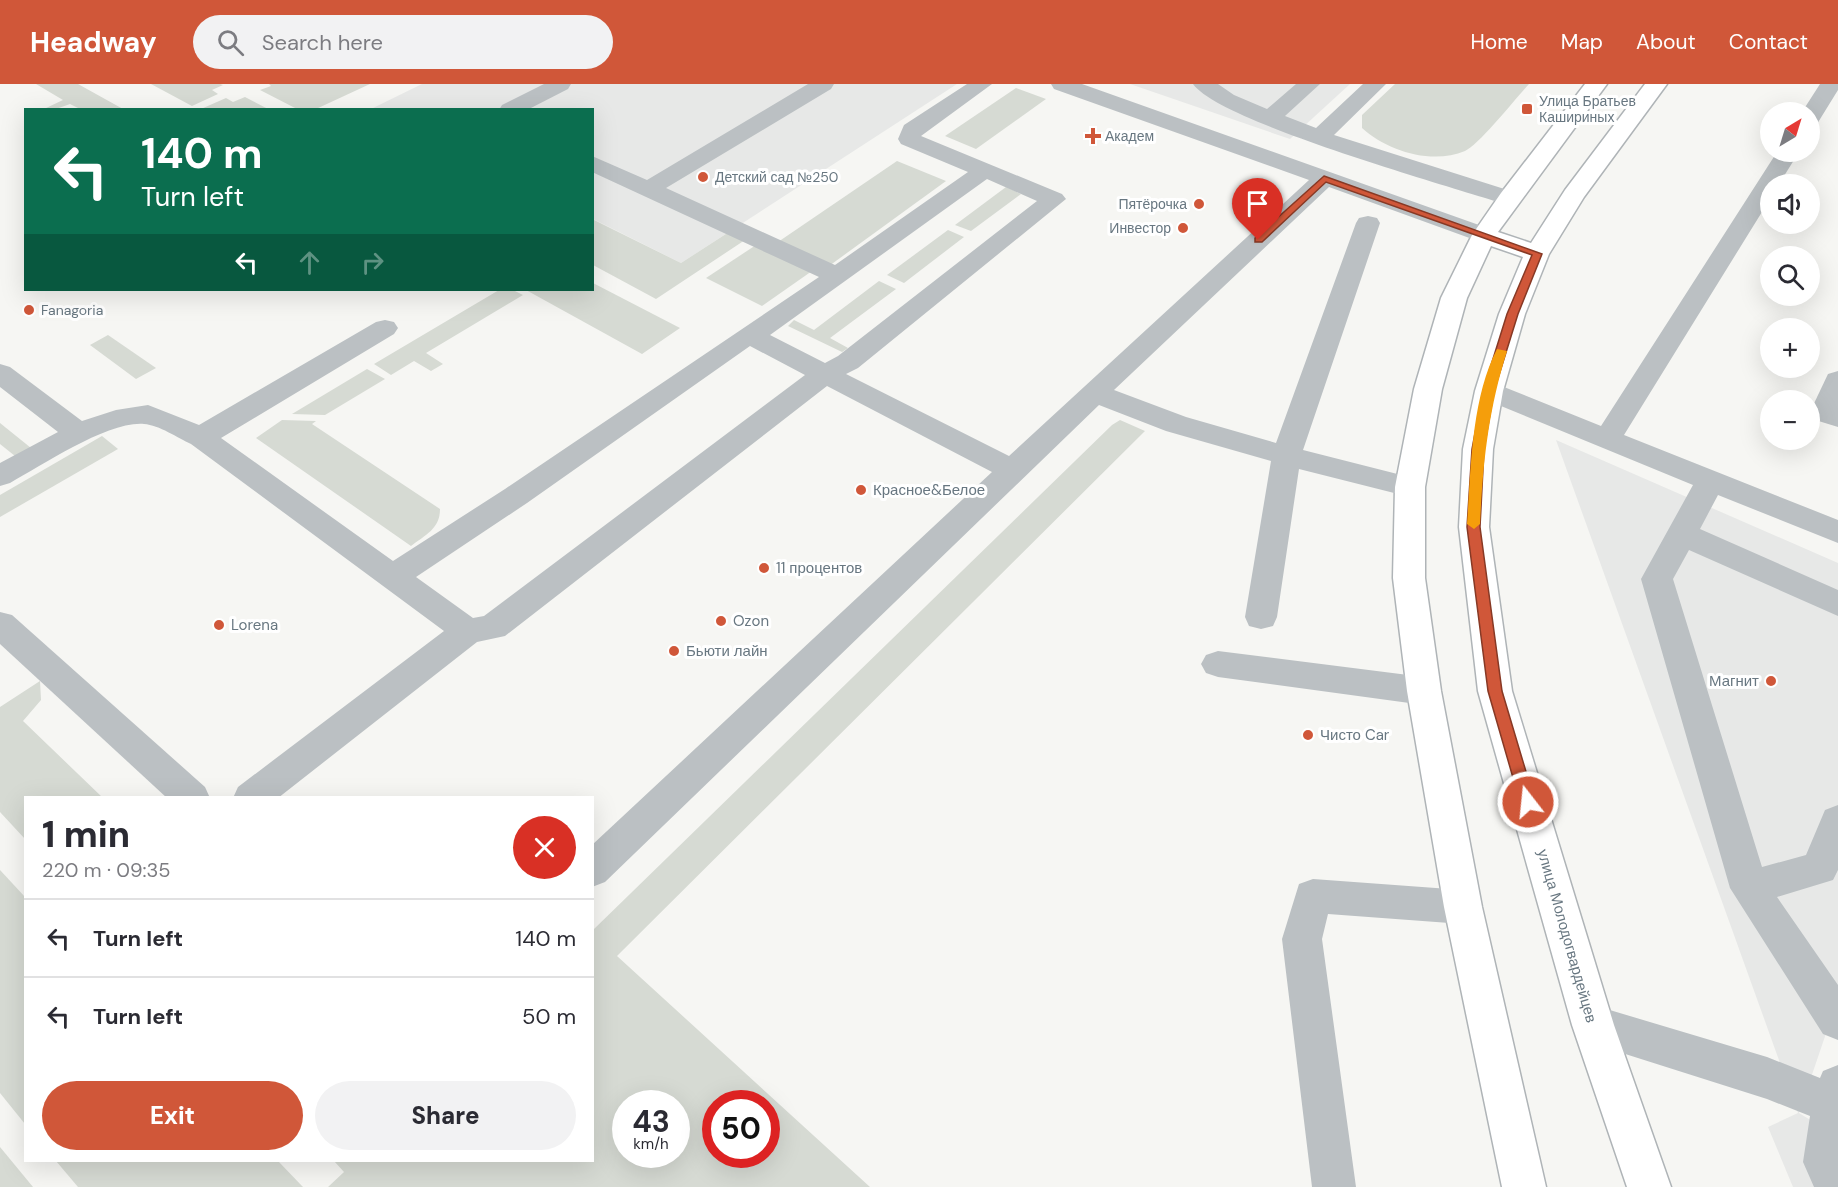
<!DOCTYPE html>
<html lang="en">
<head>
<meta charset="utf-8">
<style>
  body { margin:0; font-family:"DM Sans",sans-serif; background:#f2f2f3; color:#2b2b33; height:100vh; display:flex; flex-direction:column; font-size:22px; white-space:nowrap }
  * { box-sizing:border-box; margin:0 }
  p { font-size:20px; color:#7c7c81 }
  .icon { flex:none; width:33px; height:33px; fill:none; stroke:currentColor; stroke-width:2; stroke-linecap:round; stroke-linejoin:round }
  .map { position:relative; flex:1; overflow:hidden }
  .drawer { position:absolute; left:24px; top:712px; width:570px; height:366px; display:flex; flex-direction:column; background:#fff; border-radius:0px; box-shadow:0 6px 24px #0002 }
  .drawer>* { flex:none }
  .hud { position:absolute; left:24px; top:24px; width:570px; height:183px; border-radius:0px; box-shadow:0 6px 24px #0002; background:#0b6e4f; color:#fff; overflow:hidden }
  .needle { width:39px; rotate:38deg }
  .buttons { position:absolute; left:1760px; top:18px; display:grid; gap:12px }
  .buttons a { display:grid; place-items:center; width:60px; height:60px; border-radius:50%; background:#fff; box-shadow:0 6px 24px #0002; font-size:30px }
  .speed { position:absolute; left:612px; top:1006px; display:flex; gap:12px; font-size:30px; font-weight:700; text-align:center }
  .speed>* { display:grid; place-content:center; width:78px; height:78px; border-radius:50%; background:#fff; box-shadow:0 6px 24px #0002; line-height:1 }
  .speed small { font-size:15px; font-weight:400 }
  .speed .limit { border:9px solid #d22; background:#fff; color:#111 }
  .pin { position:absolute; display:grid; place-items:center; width:51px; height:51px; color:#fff; margin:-62px -26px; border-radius:50% 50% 50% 0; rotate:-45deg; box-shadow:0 0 6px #0007 }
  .pin .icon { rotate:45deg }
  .me { position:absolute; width:66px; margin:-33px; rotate:344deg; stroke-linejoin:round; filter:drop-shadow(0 0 4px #0008) }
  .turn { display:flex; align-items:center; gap:21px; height:126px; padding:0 18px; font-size:27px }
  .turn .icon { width:78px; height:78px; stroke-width:2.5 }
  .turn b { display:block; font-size:42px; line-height:51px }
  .lanes { display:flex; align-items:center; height:57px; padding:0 18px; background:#0003; justify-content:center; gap:30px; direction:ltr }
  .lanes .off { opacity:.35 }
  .round { display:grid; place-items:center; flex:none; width:63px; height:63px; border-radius:32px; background:#f2f2f3 }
  .overview { display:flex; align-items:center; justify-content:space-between; height:102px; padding:0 18px }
  h1 { font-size:36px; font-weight:800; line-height:45px }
  .button { display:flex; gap:12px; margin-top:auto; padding:12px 18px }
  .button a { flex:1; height:69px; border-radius:36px; background:#d05739; color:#fff; font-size:24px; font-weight:800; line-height:69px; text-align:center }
  .button a+a { background:#f2f2f3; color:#2b2b33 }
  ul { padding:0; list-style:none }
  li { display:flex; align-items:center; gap:18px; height:78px; padding:0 18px; border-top:2px solid #e1e1e2 }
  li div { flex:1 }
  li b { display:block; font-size:22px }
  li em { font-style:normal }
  header { display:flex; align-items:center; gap:36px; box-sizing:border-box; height:84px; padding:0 30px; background:#d05739; color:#fff }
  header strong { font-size:28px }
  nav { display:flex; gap:33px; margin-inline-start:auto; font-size:21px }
  .search { width:420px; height:54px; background:#f2f2f3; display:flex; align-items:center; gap:15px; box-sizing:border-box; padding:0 21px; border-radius:33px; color:#7c7c81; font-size:22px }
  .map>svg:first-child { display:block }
  .built { fill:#e7e8e7 }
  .green { fill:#d6dad3; fill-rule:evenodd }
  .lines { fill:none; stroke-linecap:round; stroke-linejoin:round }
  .major-casing { stroke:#afb4b7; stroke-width:3 }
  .minor { fill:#bbc0c3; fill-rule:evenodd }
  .major { fill:#fff; fill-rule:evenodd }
  .route { fill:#d05739; stroke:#873925; stroke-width:1.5 }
  .slow { fill:#f59e0b }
  .poi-dot { fill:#d05739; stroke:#fff; stroke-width:2 }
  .labels { text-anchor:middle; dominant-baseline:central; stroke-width:6; stroke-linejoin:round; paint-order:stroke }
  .far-poi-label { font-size:14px; fill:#687781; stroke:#fff; text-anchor:start }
  .poi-label { font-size:15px; fill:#687781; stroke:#fff; text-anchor:start }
  .street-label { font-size:15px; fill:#687781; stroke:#fff }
</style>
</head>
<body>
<header>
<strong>Headway</strong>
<div class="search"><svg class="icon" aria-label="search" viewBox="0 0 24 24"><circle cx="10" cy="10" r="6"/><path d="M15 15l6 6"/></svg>Search here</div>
<nav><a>Home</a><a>Map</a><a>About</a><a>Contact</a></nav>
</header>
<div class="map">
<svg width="1838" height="1103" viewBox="0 0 1838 1103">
  <rect width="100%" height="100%" fill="#f6f6f3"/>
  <g class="built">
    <path d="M 422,0 L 957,0 L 681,179 L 593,135 L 592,26 L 371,25 Z"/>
    <path d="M 1130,0 L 1350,0 L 1290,55 Z"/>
    <path d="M 1556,356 L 1838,479 L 1838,914 L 1799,1029 L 1838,1053 L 1838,1103 L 1793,1103 L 1768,1043 L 1798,1029 Z"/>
  </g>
  <g class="green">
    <path d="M 36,0 L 78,0 L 123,25 L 80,25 L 70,20 L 56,25 L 44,25 L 63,16 Z"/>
    <path d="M 151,0 L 220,0 L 223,1 L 212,6 L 218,10 L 192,22 Z"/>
    <path d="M 269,0 L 370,0 L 316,25 L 297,25 L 260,6 L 271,2 Z"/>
    <path d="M 1395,0 L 1529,0 C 1517,13 1478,62 1465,67 C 1432,81 1387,67 1362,44 L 1362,31 Z"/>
    <path d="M 1016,4 L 1046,15 L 976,65 L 945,52 Z"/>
    <path d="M 245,13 L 268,25 L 201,25 L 226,14 L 233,18 Z"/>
    <path d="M 897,77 L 946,97 L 829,182 L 778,158 Z"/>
    <path d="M 1006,103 L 1021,110 L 971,147 L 955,141 Z"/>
    <path d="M 592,135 L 681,179 L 729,148 L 745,156 L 656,215 L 593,181 Z"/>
    <path d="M 948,146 L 964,153 L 904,199 L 887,191 Z"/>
    <path d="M 756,161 L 812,187 L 762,222 L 706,194 Z"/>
    <path d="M 879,197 L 896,205 L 830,254 L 848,264 L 842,268 L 788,242 L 794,236 L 814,246 Z"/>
    <path d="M 593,199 L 680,244 L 642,270 L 526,206 L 592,206 Z"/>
    <path d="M 499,206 L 513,206 L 523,211 L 426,269 L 443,280 L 431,287 L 414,277 L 391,291 L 374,280 Z"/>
    <path d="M 108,251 L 156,284 L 136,295 L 90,261 Z"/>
    <path d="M 367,285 L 385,295 L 325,331 L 292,330 Z"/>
    <path d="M 282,336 L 316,337 L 312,340 L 440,425 C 440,445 425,451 411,462 L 256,354 Z"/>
    <path d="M 1120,336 L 1145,347 L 617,872 L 870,1103 L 328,1103 L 344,1088 L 334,1077 L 592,1077 L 593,846 L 1112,341 ZM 626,1020 L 676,1020 L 676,1071 L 626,1071 ZM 716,1020 L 766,1020 L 766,1071 L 716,1071 Z"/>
    <path d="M 0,339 L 31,364 L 15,372 L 0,360 Z"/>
    <path d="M 102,352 L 118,365 L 0,433 L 0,411 Z"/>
    <path d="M 40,597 L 41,616 L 23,637 L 103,714 L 26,714 L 25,755 L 0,728 L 0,623 Z"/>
    <path d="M 0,786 L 25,813 L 25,1040 L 0,1009 Z"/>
    <path d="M 0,1063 L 33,1103 L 0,1103 Z"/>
    <path d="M 56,1077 L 278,1077 L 303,1103 L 78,1103 Z"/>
  </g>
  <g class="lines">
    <defs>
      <path id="major" d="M 1585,0 L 1607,0 L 1498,148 L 1531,159 L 1565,106 L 1645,0 L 1667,0 L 1584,113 L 1549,170 L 1525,230 L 1503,307 L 1493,365 L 1489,443 L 1512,607 L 1614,941 L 1671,1103 L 1627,1103 L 1572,941 L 1478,607 L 1459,443 L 1463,365 L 1475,307 L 1499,230 L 1523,173 L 1491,162 L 1467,214 L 1442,305 L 1425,403 L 1425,494 L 1441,607 L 1482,823 L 1546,1103 L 1502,1103 L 1444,823 L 1407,607 L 1393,494 L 1395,403 L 1414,305 L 1441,214 L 1472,151 L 1501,109 Z"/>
    </defs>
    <use href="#major" class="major-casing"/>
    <g class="minor">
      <path d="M 544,0 L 571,0 L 568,5 L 527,26 L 499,26 L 502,21 Z"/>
      <path d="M 808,0 L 834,0 L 831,5 L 666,104 L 835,181 L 968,88 L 901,60 L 898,55 L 904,41 L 967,0 L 992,0 L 921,52 L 1062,110 L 1066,115 L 858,284 L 846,290 L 1009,372 L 1309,96 L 1054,5 L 1051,0 L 1082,0 L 1493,146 L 1496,151 L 1493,156 L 1484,158 L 1475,156 L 1329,103 L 1114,306 L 1186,333 L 1276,359 L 1356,139 L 1359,134 L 1368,132 L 1377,134 L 1380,139 L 1303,366 L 1421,396 L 1425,403 L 1421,410 L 1410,413 L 1299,385 L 1277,533 L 1273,542 L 1261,545 L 1249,542 L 1245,533 L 1271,377 L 1166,347 L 1099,321 L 605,798 L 592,803 L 592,761 L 992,388 L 827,302 L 505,552 L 477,558 L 278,714 L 233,714 L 238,703 L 444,547 L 191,360 C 178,354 159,341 144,340 C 108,337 43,381 10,399 L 0,402 L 0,379 L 58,348 L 0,303 L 0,280 L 10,283 L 82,337 L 116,326 L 148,321 L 199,341 L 376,238 L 385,236 L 394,238 L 398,244 L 394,250 L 221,354 L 393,477 L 505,405 L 819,193 L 592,88 L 592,72 L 647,96 ZM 987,95 L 1037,117 L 838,272 L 825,279 L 770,251 ZM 750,262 L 805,291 L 484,532 L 473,534 L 416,493 L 527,419 Z"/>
      <path d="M 1193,0 L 1218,0 L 1234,11 L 1267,25 L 1296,0 L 1320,0 L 1285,32 L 1316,44 L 1363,0 L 1386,0 L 1334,51 L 1517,109 L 1521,114 L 1517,119 L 1501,119 C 1446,101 1220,38 1193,0 Z"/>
      <path d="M 1820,0 L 1838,0 L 1838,6 L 1817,40 L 1809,42 L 1809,28 L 1802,28 Z"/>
      <path d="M 1777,68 L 1799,68 L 1779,100 L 1770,100 L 1770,115 L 1624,351 L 1838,436 L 1838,459 L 1718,411 L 1700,445 L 1838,506 L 1838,532 L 1689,466 L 1673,495 L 1762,783 L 1806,771 L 1825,726 L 1838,721 L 1838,786 L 1833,796 L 1777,813 L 1838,901 L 1838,956 L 1823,950 L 1730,804 L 1641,495 L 1693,401 L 1479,313 L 1475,307 L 1479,301 L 1489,298 L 1499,301 L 1601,342 Z"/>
      <path d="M 1838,287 L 1838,343 L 1812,335 L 1809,330 L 1828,290 Z"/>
      <path d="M 0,528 L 12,531 L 205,703 L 210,714 L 167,714 L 0,560 Z"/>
      <path d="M 1218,567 L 1424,593 L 1436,597 L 1441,607 L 1436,617 L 1424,621 L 1218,593 L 1206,589 L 1201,580 L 1206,571 Z"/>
      <path d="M 1313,795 L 1463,806 L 1477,811 L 1482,823 L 1477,835 L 1463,840 L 1328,830 L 1322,855 L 1356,1103 L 1312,1103 L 1282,855 L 1299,800 Z"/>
      <path d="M 1593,921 L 1767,973 L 1820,994 L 1823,987 L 1838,981 L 1838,1103 L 1814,1103 L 1803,1078 L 1810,1032 L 1767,1015 L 1578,955 L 1572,941 L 1578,927 Z"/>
    </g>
    <use href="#major" class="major"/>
  </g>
  <path class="route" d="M 1324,92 L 1542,170 L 1518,230 L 1494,307 L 1484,365 L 1480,443 L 1502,607 L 1535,718 L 1528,725 L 1520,718 L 1488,607 L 1467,443 L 1472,365 L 1483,307 L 1507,230 L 1532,171 L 1326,98 L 1262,158 L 1255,158 L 1255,154 Z"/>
  <path class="slow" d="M 1497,265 L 1507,267 C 1488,328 1483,378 1480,440 L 1474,445 L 1467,440 C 1471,386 1471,315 1497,265 Z"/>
  <g class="poi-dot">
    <rect x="1521" y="19" width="12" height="12" rx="3"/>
    <path d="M1090 43h6v6h6v6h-6v6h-6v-6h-6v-6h6z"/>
    <circle cx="703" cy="93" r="6"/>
    <circle cx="1199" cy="120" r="6"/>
    <circle cx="1183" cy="144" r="6"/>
    <circle cx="29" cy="226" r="6"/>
    <circle cx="861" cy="406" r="6"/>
    <circle cx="764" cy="484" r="6"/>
    <circle cx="721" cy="537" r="6"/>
    <circle cx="219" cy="541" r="6"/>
    <circle cx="674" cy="567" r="6"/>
    <circle cx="1771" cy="597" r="6"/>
    <circle cx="1308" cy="651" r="6"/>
  </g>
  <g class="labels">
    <g class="far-poi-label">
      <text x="1539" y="17">Улица Братьев<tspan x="1539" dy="16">Кашириных</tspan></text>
      <text x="1105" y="52">Академ</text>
      <text x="715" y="93">Детский сад №250</text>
      <text x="1187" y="120" text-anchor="end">Пятёрочка</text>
      <text x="1171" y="144" text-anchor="end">Инвестор</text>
      <text x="41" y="226">Fanagoria</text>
    </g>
    <g class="poi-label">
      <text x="873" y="406">Красное&amp;Белое</text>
      <text x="776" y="484">11 процентов</text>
      <text x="733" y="537">Ozon</text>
      <text x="231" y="541">Lorena</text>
      <text x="686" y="567">Бьюти лайн</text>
      <text x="1759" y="597" text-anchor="end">Магнит</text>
      <text x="1320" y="651">Чисто Car</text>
    </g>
    <g class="street-label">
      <text transform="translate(1567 852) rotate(74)">улица Молодогвардейцев</text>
    </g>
  </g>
</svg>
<div class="buttons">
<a><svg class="needle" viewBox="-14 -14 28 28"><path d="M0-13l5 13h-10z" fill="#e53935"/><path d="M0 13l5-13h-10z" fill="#7c7c81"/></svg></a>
<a><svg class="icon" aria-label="sound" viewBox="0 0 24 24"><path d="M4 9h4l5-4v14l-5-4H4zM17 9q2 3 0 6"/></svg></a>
<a><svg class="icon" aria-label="search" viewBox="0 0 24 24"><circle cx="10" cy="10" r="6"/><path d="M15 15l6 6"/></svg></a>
<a>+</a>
<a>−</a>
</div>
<div class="speed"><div>43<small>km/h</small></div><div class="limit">50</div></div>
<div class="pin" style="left:1258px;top:156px;background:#d93025"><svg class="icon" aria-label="arrive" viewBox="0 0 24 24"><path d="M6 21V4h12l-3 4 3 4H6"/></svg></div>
<svg class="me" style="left:1528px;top:718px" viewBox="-20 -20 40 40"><circle r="17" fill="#d05739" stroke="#fff" stroke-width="3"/><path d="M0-11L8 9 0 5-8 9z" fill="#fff"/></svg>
<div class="hud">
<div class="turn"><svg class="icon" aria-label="left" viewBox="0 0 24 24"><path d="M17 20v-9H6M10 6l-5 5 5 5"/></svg><div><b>140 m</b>Turn left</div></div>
<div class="lanes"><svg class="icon" aria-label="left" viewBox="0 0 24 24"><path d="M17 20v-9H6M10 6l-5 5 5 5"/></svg><svg class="icon off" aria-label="ahead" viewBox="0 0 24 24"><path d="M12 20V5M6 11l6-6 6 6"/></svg><svg class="icon off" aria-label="right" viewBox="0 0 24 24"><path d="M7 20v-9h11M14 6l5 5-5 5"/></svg></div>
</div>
<section class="drawer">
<div class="overview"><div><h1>1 min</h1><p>220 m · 09:35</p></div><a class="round" style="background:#d93025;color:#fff"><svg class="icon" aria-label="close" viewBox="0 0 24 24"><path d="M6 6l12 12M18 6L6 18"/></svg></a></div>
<ul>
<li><svg class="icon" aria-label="left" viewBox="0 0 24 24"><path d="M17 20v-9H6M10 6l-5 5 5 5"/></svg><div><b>Turn left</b></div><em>140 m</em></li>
<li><svg class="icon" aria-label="left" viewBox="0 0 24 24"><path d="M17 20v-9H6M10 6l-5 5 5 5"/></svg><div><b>Turn left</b></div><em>50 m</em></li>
</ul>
<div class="button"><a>Exit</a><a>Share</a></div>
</section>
</div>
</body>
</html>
